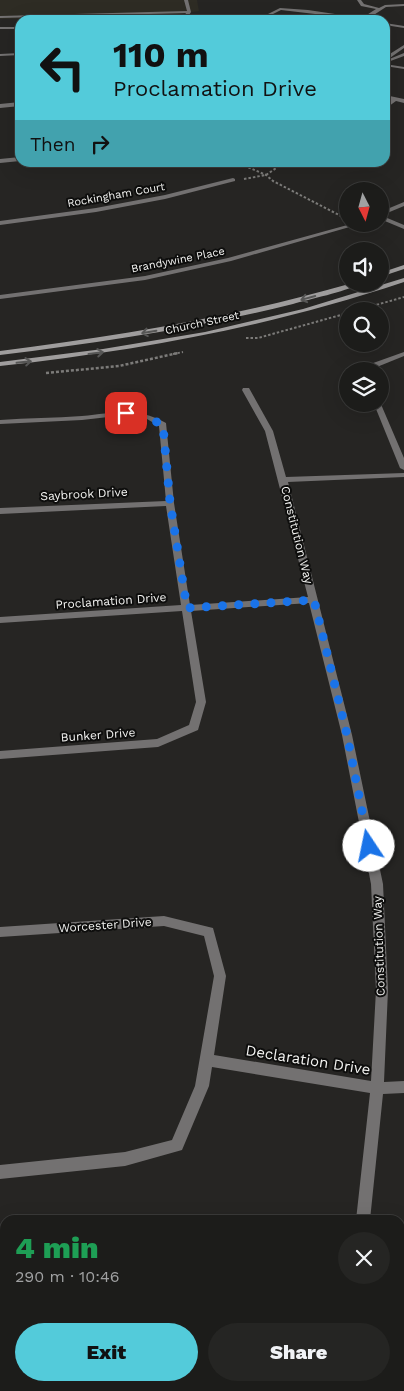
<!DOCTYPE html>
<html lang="en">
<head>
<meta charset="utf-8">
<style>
  body { margin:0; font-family:"Work Sans",sans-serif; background:#252523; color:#f1f3f6; height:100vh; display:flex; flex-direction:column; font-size:19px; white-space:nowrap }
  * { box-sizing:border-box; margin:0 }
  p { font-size:16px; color:#a0a1a2 }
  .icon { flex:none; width:28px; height:28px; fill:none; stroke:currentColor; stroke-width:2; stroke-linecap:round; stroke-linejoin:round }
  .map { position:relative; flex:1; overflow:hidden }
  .side { position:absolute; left:0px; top:1215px; width:405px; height:176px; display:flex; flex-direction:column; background:#1c1c1a; border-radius:15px 15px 0 0; box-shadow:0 5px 20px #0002,0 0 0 1px #3a3a39 }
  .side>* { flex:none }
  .top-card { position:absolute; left:15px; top:15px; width:375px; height:152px; border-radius:15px; box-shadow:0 5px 20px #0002,0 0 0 1px #3a3a39; background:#53cbda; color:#111; overflow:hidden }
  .needle { width:32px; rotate:174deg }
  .controls { position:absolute; left:339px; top:182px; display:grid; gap:10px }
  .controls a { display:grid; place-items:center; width:50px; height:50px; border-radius:50%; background:#1c1c1a; box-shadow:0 5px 20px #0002,0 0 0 1px #3a3a39; font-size:25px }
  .pin { position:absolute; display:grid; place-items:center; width:42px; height:42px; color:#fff; margin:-21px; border-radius:10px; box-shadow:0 2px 8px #0006 }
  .me { position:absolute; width:55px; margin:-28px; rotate:349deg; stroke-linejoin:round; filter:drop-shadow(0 0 4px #0008) }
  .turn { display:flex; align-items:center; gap:18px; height:105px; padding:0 15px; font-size:22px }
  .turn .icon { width:65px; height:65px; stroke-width:2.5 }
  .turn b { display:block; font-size:35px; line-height:42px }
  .then { display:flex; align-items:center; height:48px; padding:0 15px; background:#0003; gap:10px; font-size:19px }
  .round { display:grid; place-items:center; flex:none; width:52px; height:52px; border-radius:26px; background:#252523 }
  .overview { display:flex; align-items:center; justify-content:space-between; height:85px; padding:0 15px }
  h1 { font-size:30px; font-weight:800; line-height:38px; color:#1e9e55 }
  .primary-button { display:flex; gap:10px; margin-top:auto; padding:10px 15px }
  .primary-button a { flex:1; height:58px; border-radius:30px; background:#53cbda; color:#111; font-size:20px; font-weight:800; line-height:58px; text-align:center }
  .primary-button a+a { background:#252523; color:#f1f3f6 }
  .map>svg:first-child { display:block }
  .built { fill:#2e2c24 }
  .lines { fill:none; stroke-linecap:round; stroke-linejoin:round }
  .path-far1 { stroke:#7c7b79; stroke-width:2; stroke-dasharray:2.5 2; stroke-linecap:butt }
  .path { stroke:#7c7b79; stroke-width:2.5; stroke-dasharray:3 2; stroke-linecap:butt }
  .service { fill:#737171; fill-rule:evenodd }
  .minor { fill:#737171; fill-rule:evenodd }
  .tertiary { fill:#737171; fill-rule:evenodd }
  .secondary { fill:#9f9d9d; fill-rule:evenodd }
  .oneway { stroke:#565655 }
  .route { stroke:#1a73e8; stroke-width:9; stroke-dasharray:0 16.2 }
  .labels { text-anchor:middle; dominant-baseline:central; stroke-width:4; stroke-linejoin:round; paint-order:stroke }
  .far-street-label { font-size:11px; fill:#f3f3f1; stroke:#0e0e0d }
  .street-label { font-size:12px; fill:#f3f3f1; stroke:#0e0e0d }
  .near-street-label { font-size:15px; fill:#f3f3f1; stroke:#0e0e0d }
</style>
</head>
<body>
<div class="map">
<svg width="404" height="1391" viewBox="0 0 404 1391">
  <rect width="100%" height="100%" fill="#262523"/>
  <path class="built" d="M 0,0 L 197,0 L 199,11 L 164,17 L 0,19 Z"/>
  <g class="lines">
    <g class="path-far1">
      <path d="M 236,162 L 266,175 L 273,181 L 341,216"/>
      <path d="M 244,179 L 266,175 L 285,162"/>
      <path d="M 355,311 L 404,297"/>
      <path d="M 246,338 L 258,338 L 348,313"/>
      <path d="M 173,354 L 183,352"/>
    </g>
    <path class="path" d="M 46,373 L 119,366 L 178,353"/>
    <g class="service">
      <path d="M 184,0 L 188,0 L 191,12 L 186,20 L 182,20 L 186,13 L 0,18 L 0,16 L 187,11 Z"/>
      <path d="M 357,0 L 361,0 L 364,4 L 379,8 L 385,5 L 404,4 L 404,6 L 386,7 L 366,20 L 281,10 L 261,20 L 256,20 L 280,8 L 308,10 L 362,18 L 376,9 L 361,6 Z"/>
      <path d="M 385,23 L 404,26 L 404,28 L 385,25 Z"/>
      <path d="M 404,45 L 404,48 L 387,60 L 404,53 L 404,56 L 385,63 L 386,60 L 385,60 L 385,57 Z"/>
    </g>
    <g class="minor">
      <path d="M 20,53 L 20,55 L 0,56 L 0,54 Z"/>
      <path d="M 385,95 L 404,99 L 404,103 L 396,101 L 385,109 L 385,104 L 391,100 L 385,99 Z"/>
      <path d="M 20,102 L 20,106 L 0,108 L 0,104 Z"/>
      <path d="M 20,157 L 20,161 L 0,163 L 0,159 Z"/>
      <path d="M 233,178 L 235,179 L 235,181 L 165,199 L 96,212 L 0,225 L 0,221 L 96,208 L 165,195 Z"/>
      <path d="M 404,202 L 404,206 L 380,216 L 380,212 Z"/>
      <path d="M 351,224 L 360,224 L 231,261 L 145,280 L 0,299 L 0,295 L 145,276 L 228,258 Z"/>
      <path d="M 404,352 L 404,356 L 367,371 L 359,371 L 362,367 Z"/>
      <path d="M 243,388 L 249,388 L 273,431 L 286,477 L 404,473 L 404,477 L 288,482 L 352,735 L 383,884 L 388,990 L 384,1082 L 404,1081 L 404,1093 L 383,1094 L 370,1220 L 356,1220 L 370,1093 L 212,1067 L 209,1086 L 182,1150 L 125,1166 L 0,1179 L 0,1165 L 125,1152 L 172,1140 L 195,1086 L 214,976 L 204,936 L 164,926 L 0,937 L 0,927 L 164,916 L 213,928 L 226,976 L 214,1055 L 371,1081 L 376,990 L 371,884 L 342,735 L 309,603 L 191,611 L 206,702 L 198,730 L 158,747 L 0,759 L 0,751 L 157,739 L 189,725 L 196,702 L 182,611 L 0,623 L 0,617 L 181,605 L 166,506 L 0,514 L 0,508 L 166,501 L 159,426 L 147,419 L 126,415 L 82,420 L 0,424 L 0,420 C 27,418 55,418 82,416 C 115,413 135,406 166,423 L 174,503 L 190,605 L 308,597 L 265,431 L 242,390 Z"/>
      <path d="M 380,402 L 404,458 L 404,470 L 400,468 L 374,404 L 380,404 Z"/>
      <rect x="0" y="1370" width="5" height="16"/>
      <rect x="340" y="1386" width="16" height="5"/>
    </g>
    <g class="tertiary">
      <rect x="0" y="27" width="20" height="2"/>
      <path d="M 385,64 L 404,67 L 404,69 L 385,66 Z"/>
      <path d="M 380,215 L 404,225 L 404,229 L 380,219 Z"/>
    </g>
    <g class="secondary">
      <path d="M 404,265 L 404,269 L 380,277 L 380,273 Z"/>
      <path d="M 404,278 L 404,282 C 269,327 141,350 0,366 L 0,362 L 103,349 L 205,332 L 303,309 Z"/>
      <path d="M 349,284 L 358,284 C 346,292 309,299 293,304 C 197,328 99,343 0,355 L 0,351 C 118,336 234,317 349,284 Z"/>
    </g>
  </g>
  <defs><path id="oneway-shaft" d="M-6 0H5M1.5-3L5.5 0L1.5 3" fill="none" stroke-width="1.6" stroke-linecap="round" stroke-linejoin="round" transform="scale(1.25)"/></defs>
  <g class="oneway">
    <use href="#oneway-shaft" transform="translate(308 298) rotate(165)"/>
    <use href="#oneway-shaft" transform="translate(149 332) rotate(170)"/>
    <use href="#oneway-shaft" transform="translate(96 353) rotate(-7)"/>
    <use href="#oneway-shaft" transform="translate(24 362) rotate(-6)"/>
  </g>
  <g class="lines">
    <path class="route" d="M 126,413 L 149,417 L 163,426 L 170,502 L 187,608 L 314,600 L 347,735 L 369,846"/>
  </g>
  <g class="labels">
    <g class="far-street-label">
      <text transform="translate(116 195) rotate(-10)">Rockingham Court</text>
      <text transform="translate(178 260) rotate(-11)">Brandywine Place</text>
      <text transform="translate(202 323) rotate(-12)">Church Street</text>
    </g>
    <g class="street-label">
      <text transform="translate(84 494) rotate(-3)">Saybrook Drive</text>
      <text transform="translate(297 535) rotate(76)">Constitution Way</text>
      <text transform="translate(111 601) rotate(-4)">Proclamation Drive</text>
      <text transform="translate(98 735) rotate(-4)">Bunker Drive</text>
      <text transform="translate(105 925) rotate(-4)">Worcester Drive</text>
      <text transform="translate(379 946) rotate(-92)">Constitution Way</text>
    </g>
    <g class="near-street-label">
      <text transform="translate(308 1060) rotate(9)">Declaration Drive</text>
    </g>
  </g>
</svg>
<div class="controls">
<a><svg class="needle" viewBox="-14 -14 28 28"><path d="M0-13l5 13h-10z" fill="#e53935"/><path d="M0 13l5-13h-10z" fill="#a0a1a2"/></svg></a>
<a><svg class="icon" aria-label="sound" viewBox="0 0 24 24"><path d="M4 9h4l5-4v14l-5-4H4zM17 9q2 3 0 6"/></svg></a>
<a><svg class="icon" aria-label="search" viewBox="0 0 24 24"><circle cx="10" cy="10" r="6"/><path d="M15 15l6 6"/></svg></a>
<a><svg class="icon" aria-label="layers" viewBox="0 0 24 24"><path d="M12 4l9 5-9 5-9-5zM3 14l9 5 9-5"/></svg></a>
</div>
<div class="pin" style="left:126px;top:413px;background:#d93025"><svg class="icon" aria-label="arrive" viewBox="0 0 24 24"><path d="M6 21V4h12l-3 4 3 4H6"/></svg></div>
<svg class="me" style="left:369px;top:846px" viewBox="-20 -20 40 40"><circle r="19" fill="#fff"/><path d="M0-13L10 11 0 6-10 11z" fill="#1a73e8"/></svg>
<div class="top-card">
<div class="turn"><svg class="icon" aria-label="left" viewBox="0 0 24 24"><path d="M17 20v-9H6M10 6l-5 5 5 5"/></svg><div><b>110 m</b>Proclamation Drive</div></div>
<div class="then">Then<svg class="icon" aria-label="right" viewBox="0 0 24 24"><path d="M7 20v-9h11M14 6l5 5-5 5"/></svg></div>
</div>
<section class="side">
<div class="overview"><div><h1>4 min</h1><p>290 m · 10:46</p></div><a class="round"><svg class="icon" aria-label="close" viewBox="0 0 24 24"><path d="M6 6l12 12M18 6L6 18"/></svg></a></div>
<div class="primary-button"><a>Exit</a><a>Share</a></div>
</section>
</div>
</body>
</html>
